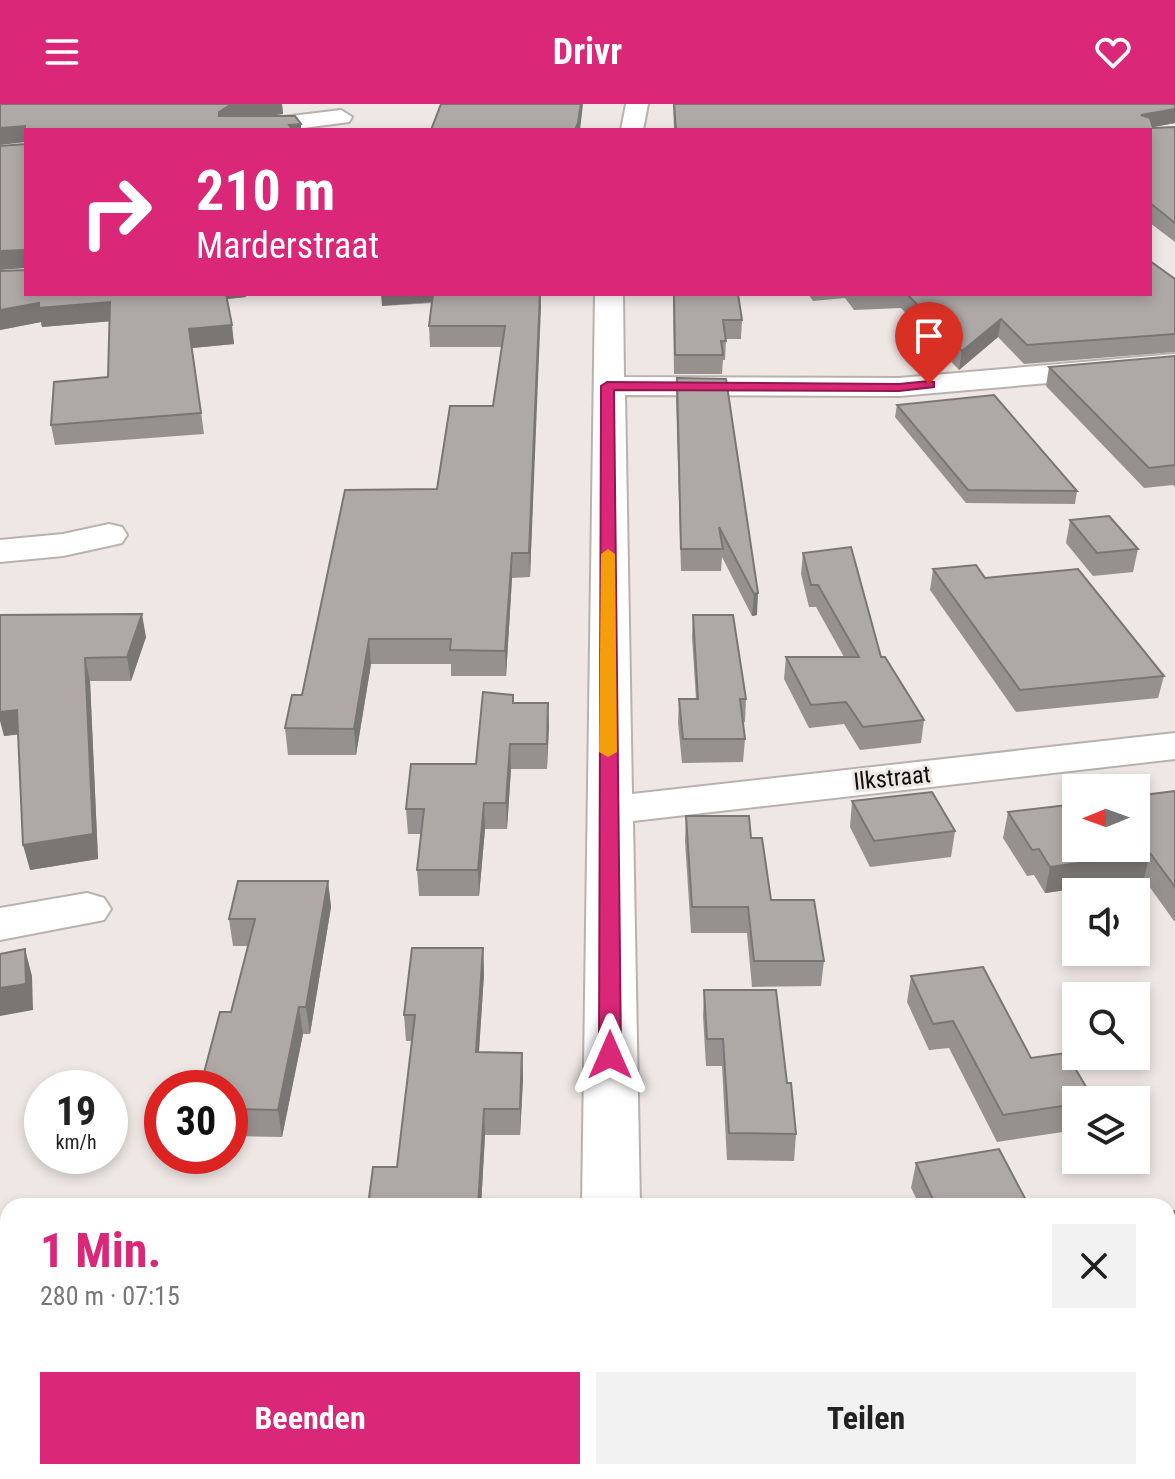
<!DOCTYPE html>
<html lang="de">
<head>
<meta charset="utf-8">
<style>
  body { margin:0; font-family:"Roboto Condensed",sans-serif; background:#f2f2f2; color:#222; height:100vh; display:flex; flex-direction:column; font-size:30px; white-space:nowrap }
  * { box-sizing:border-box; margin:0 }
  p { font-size:26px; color:#767676 }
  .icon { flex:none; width:44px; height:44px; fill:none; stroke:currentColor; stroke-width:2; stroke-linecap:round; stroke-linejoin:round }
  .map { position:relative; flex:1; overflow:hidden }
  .panel { position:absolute; left:0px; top:1094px; width:1176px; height:282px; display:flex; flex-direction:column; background:#fff; border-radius:24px 24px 0 0; box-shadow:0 4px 12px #0003 }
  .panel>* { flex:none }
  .hud { position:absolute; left:24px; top:24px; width:1128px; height:168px; border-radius:0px; box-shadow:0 4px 12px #0003; background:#db2777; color:#fff; overflow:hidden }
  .needle { width:52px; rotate:269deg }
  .fabs { position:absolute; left:1062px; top:670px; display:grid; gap:16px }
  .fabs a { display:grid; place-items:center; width:88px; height:88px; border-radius:0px; background:#fff; box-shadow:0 4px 12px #0003; font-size:40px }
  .speed { position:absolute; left:24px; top:966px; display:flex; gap:16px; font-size:40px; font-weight:700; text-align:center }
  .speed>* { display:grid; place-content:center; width:104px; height:104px; border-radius:50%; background:#fff; box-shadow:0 4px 12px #0003; line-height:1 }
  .speed small { font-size:20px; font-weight:400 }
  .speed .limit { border:12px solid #d22; background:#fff; color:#111 }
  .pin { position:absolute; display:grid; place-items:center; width:68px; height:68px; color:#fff; margin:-82px -34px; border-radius:50% 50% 50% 0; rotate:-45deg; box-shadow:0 0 8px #0007 }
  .pin .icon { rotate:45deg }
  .me { position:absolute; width:88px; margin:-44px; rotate:0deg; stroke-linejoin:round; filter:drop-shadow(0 0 6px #0008) }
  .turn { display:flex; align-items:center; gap:28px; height:168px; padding:0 40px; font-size:36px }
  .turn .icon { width:104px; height:104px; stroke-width:2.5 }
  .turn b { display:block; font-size:56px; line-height:68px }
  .round { display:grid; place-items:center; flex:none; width:84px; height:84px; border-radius:0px; background:#f2f2f2 }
  .head { display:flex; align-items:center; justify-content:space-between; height:136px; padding:0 40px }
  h1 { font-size:48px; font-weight:700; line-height:60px; color:#db2777 }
  .action { display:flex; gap:16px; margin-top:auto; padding:16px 40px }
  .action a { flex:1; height:92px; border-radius:0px; background:#db2777; color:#fff; font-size:32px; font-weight:700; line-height:92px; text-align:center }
  .action a+a { background:#f2f2f2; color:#222 }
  header { display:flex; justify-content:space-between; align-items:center; height:104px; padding:0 40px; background:#db2777; color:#fff; font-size:36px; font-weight:700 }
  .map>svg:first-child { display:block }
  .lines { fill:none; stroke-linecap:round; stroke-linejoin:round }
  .minor-casing { stroke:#b8b2af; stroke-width:4 }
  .minor { fill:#fff; fill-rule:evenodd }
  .wall { fill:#96918f }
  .shaded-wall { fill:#7a7674 }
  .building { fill:#afa9a6; stroke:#7a7674; stroke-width:2 }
  .route { fill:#db2777; stroke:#8e194d; stroke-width:2 }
  .slow { fill:#f59e0b }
  .labels { text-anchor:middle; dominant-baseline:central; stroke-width:6; stroke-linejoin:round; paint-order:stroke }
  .street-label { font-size:24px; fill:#100e0d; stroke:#eee7e4 }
</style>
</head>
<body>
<header><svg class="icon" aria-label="menu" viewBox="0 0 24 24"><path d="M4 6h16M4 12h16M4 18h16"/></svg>Drivr<svg class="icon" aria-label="heart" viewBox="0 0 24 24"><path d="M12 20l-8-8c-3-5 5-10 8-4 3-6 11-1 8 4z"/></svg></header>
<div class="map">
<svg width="1175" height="1375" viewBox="0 0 1175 1375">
  <rect width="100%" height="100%" fill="#eee7e4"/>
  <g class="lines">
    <defs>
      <g id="minor">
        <path d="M 626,0 L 648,0 L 643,26 L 621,26 Z"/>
        <path d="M 341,6 L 352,13 L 349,18 L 288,26 L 223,26 L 234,19 Z"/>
        <path d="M 595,190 L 623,190 L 624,273 L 899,274 L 1175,250 L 1175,268 L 899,292 L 625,291 L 632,690 L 1175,629 L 1175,655 L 633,717 L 640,1102 L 582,1102 Z"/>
        <path d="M 109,420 L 122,423 L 127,431 L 122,439 L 63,452 L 0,458 L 0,436 L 63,430 Z"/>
        <path d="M 87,789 L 104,794 L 111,805 L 104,816 L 0,836 L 0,804 Z"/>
        <rect x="580" y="1368" width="66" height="7"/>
      </g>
    </defs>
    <use href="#minor" class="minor-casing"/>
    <use href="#minor" class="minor"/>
  </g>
  <g class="wall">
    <path d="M 0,0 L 282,0 L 283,10 L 266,12 L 301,20 L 301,26 L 26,26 L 246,193 L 227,195 L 234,240 L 192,244 L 204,330 L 55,341 L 51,321 L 108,273 L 110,217 L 42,223 L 41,218 L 0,226 L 0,167 L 25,166 L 25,40 Z"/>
    <path d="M 673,0 L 1175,0 L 1175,19 L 1153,23 L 1175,23 L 1175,138 L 1150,119 L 1150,26 L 674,26 Z"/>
    <path d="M 1175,175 L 1175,248 L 1024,260 L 998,233 L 959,266 L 901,204 L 854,206 L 845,194 L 813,197 L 808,190 L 1150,190 Z"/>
    <path d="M 540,190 L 530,473 L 512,474 L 506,572 L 451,572 L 451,560 L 371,560 L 356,651 L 288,651 L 285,624 L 302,591 L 493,302 L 502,243 L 430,243 L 429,222 L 432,199 L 382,202 Z"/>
    <path d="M 668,190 L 738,190 L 742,216 L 741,235 L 726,235 L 725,256 L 723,256 L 722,270 L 674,270 L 673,192 L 669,191 Z"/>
    <path d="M 1175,252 L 1175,383 L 1173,381 L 1144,384 L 1046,282 L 1049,263 Z"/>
    <path d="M 677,274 L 726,275 L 757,511 L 752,512 L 722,453 L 721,467 L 681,467 L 676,294 Z"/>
    <path d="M 897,301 L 1077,387 L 1075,400 L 966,399 L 895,313 Z"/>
    <path d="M 1070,416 L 1138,445 L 1133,468 L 1093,472 L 1066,439 Z"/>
    <path d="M 803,449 L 881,553 L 924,616 L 921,639 L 860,646 L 844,620 L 809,624 L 784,575 L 786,553 L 844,553 L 816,503 L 809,503 L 801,470 Z"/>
    <path d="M 933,465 L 985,474 L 1164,572 L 1158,594 L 1016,608 L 930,486 Z"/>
    <path d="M 0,511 L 146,533 L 131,577 L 90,577 L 98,755 L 30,766 L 18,630 L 4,632 Z"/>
    <path d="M 693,511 L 746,595 L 745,618 L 743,618 L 745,635 L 743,658 L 682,659 L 678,619 L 679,595 L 696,595 L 692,533 Z"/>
    <path d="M 513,599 L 548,599 L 547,665 L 511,665 L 507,725 L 485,725 L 479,792 L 419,792 L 417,766 L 421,730 L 408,730 L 406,705 L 476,660 Z"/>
    <path d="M 1175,687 L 1175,817 L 1174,817 L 1144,775 L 1045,789 L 1034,771 L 1027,772 L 1003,734 L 1008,708 Z"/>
    <path d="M 852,697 L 955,727 L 951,753 L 870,763 L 850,723 Z"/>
    <path d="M 686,712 L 751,734 L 771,796 L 824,857 L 821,882 L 752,883 L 747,829 L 691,829 L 685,737 Z"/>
    <path d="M 328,777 L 331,803 L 310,930 L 303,930 L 282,1033 L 230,1032 L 231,908 L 248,842 L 233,842 L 229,815 Z"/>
    <path d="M 483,844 L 484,870 L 479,948 L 522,949 L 523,975 L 520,1031 L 485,1031 L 481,1102 L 368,1102 L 397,1063 L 412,937 L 406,937 L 404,911 Z"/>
    <path d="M 911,872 L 1031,954 L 1076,996 L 1076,1026 L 997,1038 L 949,944 L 929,946 L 907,898 Z"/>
    <path d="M 704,886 L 787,979 L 796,1030 L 794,1057 L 727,1056 L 722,962 L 706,962 L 703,912 Z"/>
    <path d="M 916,1059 L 1029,1102 L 920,1102 L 911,1084 Z"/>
    <path d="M 1175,1107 L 1175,1213 L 1168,1214 L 1168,1108 Z"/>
    <path d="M 74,1368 L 172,1368 L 170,1375 L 72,1375 Z"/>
    <path d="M 365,1368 L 466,1368 L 466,1375 L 366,1375 Z"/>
    <path d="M 750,1368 L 846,1368 L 847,1375 L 751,1375 Z"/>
  </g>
  <g class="shaded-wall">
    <path d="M 232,0 L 282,0 L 283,10 L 234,16 L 219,12 L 219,8 Z"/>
    <path d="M 581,0 L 583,0 L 580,26 L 575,26 Z"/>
    <path d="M 1175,5 L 1175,19 L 1138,26 L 1141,11 Z"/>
    <path d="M 301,20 L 301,26 L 289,26 L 289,21 Z"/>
    <path d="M 25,22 L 26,38 L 0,41 L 0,24 Z"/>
    <path d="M 25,146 L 26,164 L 0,166 L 0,147 Z"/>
    <path d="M 225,190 L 245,190 L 246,193 L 226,195 Z"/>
    <path d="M 381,190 L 436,190 L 436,198 L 382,202 Z"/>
    <path d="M 540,190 L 541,203 L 530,473 L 529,449 Z"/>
    <path d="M 110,198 L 113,217 L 42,223 L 41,218 L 0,226 L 0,206 L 39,199 Z"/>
    <path d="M 1001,215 L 998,233 L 959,266 L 962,247 Z"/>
    <path d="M 232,221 L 234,240 L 192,244 L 204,330 L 189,225 Z"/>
    <path d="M 512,449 L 512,474 L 506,572 L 505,547 Z"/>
    <path d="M 758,489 L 757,511 L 752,512 L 754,490 Z"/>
    <path d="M 142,510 L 146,533 L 131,577 L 127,553 Z"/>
    <path d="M 369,535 L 371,560 L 356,651 L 354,625 Z"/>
    <path d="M 85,554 L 90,577 L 98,755 L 30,766 L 23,741 Z"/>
    <path d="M 548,599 L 549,623 L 547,665 L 547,640 Z"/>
    <path d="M 17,606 L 23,630 L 4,632 L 0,617 L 0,608 Z"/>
    <path d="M 510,640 L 511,665 L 507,725 L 506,699 Z"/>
    <path d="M 484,699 L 485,725 L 479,792 L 478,766 Z"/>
    <path d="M 1150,749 L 1144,775 L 1045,789 L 1050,763 Z"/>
    <path d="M 328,777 L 331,803 L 310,930 L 306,903 Z"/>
    <path d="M 483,844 L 484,870 L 477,975 L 476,948 Z"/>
    <path d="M 25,845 L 32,872 L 33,906 L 0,912 L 0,884 Z"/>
    <path d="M 299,903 L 303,930 L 282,1033 L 278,1006 Z"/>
    <path d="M 522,949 L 523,975 L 520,1031 L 520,1005 Z"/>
    <path d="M 484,1005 L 485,1031 L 481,1102 L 478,1102 Z"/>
    <path d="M 131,1368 L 135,1368 L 137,1375 L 130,1375 Z"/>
    <path d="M 162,1368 L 172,1368 L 170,1375 L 164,1375 Z"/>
  </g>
  <g class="building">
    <path d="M 0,0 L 236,0 L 232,0 L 219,8 L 219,12 L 295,12 L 301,20 L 289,21 L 293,26 L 26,26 L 26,190 L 226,190 L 232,221 L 189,225 L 201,309 L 51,321 L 54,278 L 108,273 L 110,198 L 39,204 L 39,199 L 0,206 L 0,167 L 25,166 L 25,146 L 0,147 L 0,42 L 25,40 L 25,22 L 0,24 Z"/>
    <path d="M 441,0 L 581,0 L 578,19 L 575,26 L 431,26 Z"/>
    <path d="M 674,0 L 1175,0 L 1175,5 L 1141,11 L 1150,14 L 1153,24 L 1175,23 L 1175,119 L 1150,99 L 1150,26 L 676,26 Z"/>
    <path d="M 1150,157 L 1175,175 L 1175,230 L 1027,241 L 1001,215 L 962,247 L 907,190 L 1150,190 Z"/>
    <path d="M 433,190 L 540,190 L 529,449 L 512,449 L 505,547 L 450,546 L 451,535 L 369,535 L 354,625 L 285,624 L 292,591 L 302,591 L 345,386 L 437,385 L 450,302 L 493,302 L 505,222 L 429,222 Z"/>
    <path d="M 674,190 L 738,190 L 742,216 L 723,216 L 726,237 L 721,237 L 723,251 L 675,251 Z"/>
    <path d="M 1175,252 L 1175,361 L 1149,364 L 1049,263 Z"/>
    <path d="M 677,274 L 726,275 L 758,489 L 754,490 L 719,423 L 723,445 L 681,445 Z"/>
    <path d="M 994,291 L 1077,387 L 968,386 L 897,301 Z"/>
    <path d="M 1109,412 L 1138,445 L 1097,449 L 1070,416 Z"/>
    <path d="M 851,443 L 881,553 L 885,553 L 924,616 L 863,623 L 846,598 L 811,601 L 786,553 L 859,553 L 818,481 L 811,481 L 803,449 Z"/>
    <path d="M 976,461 L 985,474 L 1078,465 L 1164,572 L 1020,586 L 933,465 Z"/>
    <path d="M 142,510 L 127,553 L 85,554 L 93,730 L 23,741 L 17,606 L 0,608 L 0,511 Z"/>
    <path d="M 693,511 L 733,511 L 746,595 L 740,595 L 745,635 L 683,635 L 679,595 L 698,595 Z"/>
    <path d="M 483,588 L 513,591 L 513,599 L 548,599 L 547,640 L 510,640 L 506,699 L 484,699 L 478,766 L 417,766 L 424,705 L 406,705 L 411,660 L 476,660 Z"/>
    <path d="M 1175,687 L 1175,783 L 1150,749 L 1050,763 L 1039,745 L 1032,746 L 1008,708 L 1076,700 L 1076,744 L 1136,744 L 1136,692 Z"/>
    <path d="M 932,688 L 955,727 L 874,737 L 852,697 Z"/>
    <path d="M 686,712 L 749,712 L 751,734 L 762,734 L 771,796 L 814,796 L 824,857 L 754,857 L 748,803 L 692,803 Z"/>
    <path d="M 238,777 L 328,777 L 306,903 L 299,903 L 278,1006 L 230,1005 L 230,984 L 200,984 L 220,908 L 231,908 L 255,815 L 229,815 Z"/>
    <path d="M 412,844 L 483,844 L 476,948 L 522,949 L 520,1005 L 484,1005 L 478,1102 L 368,1102 L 373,1063 L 397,1063 L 415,911 L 404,911 Z"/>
    <path d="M 25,845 L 26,880 L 0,884 L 0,850 Z"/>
    <path d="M 983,863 L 1031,954 L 1066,949 L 1094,996 L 1076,996 L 1076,1000 L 1003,1011 L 953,917 L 933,920 L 911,872 Z"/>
    <path d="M 704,886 L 776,886 L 787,979 L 791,979 L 796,1030 L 729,1029 L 723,935 L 707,935 Z"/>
    <path d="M 999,1045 L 1029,1102 L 936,1102 L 916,1059 Z"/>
    <path d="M 1175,1107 L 1175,1187 L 1172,1187 L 1168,1180 L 1168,1108 Z"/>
    <path d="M 74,1368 L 131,1368 L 130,1375 L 72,1375 Z"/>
    <path d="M 755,1368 L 846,1368 L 847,1375 L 756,1375 Z"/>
    <path d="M 1055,1368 L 1152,1368 L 1156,1375 L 1015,1375 Z"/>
  </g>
  <path class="route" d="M 929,277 L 934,278 L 934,283 L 899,287 L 614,286 L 621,951 L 618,957 L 602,957 L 599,951 L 601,282 L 607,278 L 899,280 Z"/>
  <path class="slow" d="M 608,445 L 615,450 L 617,648 L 608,653 L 599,648 L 601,450 Z"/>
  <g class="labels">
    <g class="street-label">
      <text transform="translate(892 674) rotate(-6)">Ilkstraat</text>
    </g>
  </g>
</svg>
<div class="fabs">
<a><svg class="needle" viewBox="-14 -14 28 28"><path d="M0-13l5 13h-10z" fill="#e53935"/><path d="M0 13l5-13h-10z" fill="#767676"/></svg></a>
<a><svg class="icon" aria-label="sound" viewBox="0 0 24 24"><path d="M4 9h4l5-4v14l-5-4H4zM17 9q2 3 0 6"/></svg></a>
<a><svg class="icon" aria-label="search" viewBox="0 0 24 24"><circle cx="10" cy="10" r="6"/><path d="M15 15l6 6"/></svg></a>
<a><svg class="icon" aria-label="layers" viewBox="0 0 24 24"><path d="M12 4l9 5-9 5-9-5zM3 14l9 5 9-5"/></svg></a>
</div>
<div class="speed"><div>19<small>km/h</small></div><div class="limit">30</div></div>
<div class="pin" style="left:929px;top:280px;background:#d93025"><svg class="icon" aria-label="arrive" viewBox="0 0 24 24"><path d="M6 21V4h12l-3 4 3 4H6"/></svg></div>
<svg class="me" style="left:610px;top:951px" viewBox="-20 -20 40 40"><path d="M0-17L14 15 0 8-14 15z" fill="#db2777" stroke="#fff" stroke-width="4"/></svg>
<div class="hud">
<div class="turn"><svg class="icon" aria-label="right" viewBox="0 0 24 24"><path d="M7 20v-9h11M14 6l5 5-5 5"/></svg><div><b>210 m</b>Marderstraat</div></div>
</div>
<section class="panel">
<div class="head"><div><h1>1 Min.</h1><p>280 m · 07:15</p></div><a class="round"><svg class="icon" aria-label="close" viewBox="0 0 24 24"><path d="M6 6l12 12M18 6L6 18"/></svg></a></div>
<div class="action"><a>Beenden</a><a>Teilen</a></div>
</section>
</div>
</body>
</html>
